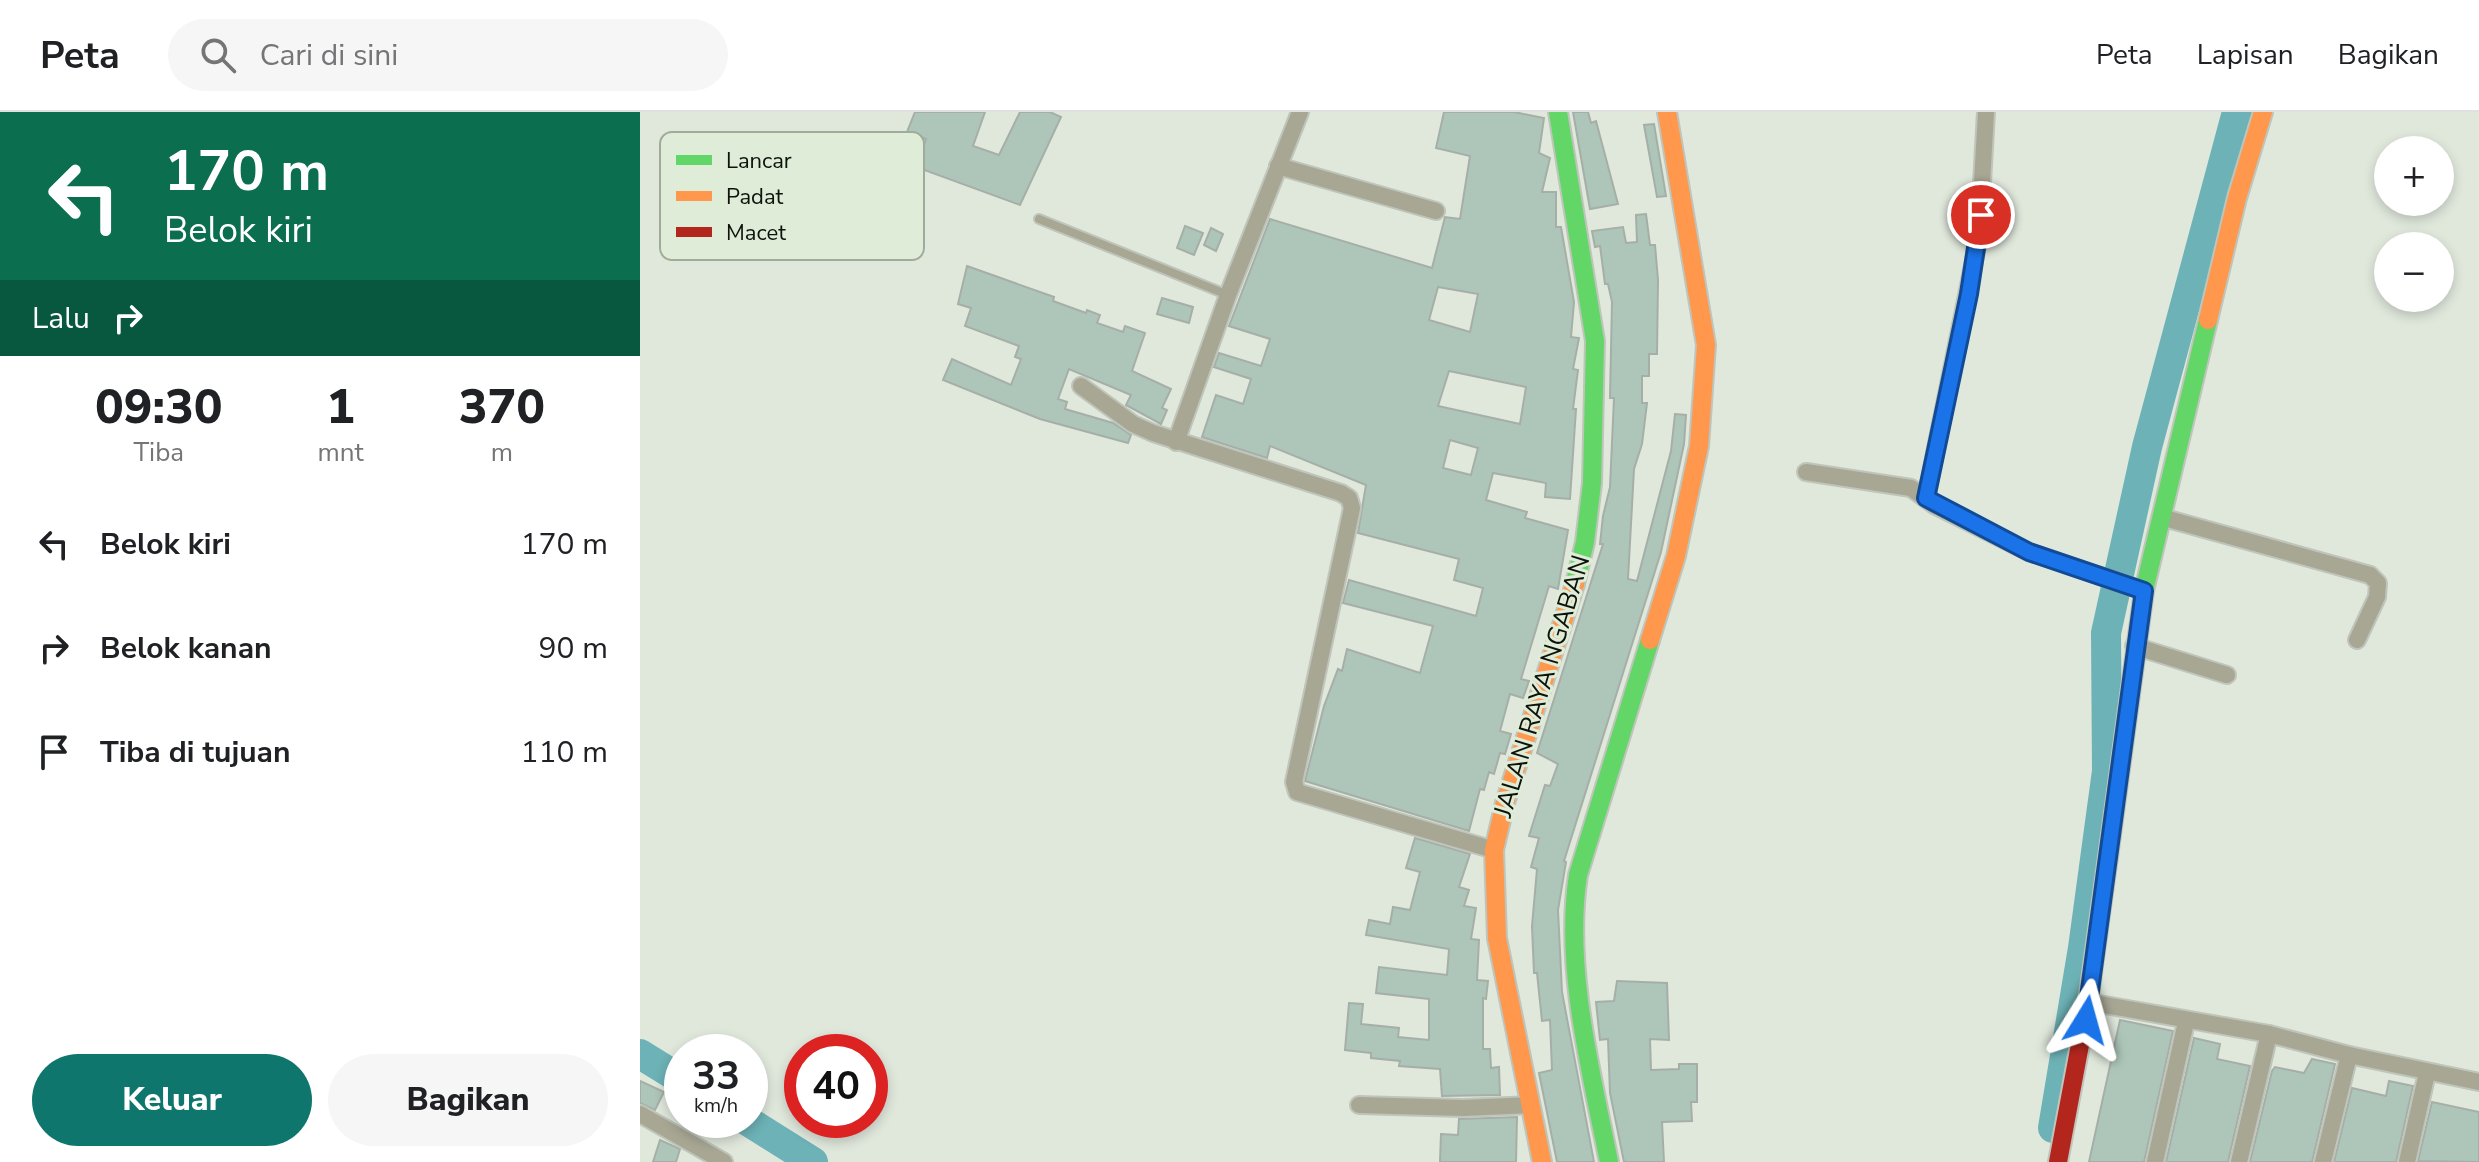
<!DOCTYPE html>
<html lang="id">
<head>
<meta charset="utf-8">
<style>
  body { margin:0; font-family:"Nunito Sans",sans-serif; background:#f6f6f6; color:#202124; height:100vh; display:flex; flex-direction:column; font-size:30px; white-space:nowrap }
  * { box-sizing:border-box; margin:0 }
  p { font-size:26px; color:#757577 }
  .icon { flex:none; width:44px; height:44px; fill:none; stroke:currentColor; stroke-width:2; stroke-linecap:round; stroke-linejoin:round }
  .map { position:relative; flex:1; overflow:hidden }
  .panel { display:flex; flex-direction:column; background:#fff; width:640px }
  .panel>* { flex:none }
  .hud { background:#0b6e4f; color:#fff; overflow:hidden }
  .tools { position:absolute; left:1734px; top:24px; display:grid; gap:16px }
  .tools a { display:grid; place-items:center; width:80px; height:80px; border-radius:50%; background:#fff; box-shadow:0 4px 12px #0003; font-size:40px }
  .speed { position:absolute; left:24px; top:922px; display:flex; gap:16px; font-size:40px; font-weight:700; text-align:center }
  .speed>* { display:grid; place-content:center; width:104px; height:104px; border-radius:50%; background:#fff; box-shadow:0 4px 12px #0003; line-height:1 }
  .speed small { font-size:20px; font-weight:400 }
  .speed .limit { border:12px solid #d22; background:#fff; color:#111 }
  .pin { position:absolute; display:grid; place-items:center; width:68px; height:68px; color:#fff; margin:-34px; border:4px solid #fff; border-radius:50%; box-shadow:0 2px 8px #0007 }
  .me { position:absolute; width:88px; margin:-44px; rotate:8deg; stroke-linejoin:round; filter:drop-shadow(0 0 6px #0008) }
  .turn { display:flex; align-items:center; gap:28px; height:168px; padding:0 32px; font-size:36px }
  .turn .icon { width:104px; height:104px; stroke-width:2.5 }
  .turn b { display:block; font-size:56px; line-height:68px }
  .then { display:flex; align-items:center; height:76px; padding:0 32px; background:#0003; gap:16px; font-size:30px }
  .eta { display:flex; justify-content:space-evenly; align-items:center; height:136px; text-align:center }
  .eta b { font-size:48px; font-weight:800; line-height:56px }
  .button { display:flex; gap:16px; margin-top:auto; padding:16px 32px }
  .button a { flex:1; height:92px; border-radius:48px; background:#0f766e; color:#fff; font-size:32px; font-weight:800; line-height:92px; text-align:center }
  .button a+a { background:#f6f6f6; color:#202124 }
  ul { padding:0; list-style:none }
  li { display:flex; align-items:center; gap:24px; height:104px; padding:0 32px }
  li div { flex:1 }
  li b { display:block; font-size:30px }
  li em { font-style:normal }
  header { display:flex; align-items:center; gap:48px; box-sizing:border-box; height:112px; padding:0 40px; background:#fff; border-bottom:2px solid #e0e0e0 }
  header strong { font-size:38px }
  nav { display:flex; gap:44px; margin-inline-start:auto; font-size:28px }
  .search { width:560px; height:72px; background:#f6f6f6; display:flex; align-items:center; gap:20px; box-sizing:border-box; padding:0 28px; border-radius:44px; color:#757577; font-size:30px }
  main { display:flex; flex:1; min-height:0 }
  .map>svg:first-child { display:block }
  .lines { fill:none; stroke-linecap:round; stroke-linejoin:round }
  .river { stroke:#6db2b6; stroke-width:30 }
  .building { fill:#aec6ba; stroke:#a6afa7; stroke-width:2; fill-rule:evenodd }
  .lane-casing { stroke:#bfc5bb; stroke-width:12 }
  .street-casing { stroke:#bfc5bb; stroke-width:20 }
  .fast-casing { stroke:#bfc5bb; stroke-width:22 }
  .slow-casing { stroke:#bfc5bb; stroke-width:22 }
  .jam-casing { stroke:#bfc5bb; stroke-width:22 }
  .lane { stroke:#a8a794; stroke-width:8 }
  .street { stroke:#a8a794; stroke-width:16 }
  .fast { stroke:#63d668; stroke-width:18 }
  .slow { stroke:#ff974d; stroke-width:18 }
  .jam { stroke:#b3261e; stroke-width:18 }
  .route-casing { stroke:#114b97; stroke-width:20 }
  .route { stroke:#1a73e8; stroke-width:14 }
  .labels { text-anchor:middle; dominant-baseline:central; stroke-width:6; stroke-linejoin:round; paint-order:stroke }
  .street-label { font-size:26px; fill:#0d120b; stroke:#dfecd8 }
  .key { fill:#dfecd8; stroke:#a0ab9a; stroke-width:2 }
  .key-label { font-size:22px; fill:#0d120b }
</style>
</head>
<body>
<header>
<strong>Peta</strong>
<div class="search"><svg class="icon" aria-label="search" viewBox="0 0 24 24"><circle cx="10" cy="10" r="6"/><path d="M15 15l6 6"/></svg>Cari di sini</div>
<nav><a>Peta</a><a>Lapisan</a><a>Bagikan</a></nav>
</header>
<main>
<section class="panel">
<div class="hud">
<div class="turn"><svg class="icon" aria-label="left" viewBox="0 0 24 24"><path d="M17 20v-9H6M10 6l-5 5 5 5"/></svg><div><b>170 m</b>Belok kiri</div></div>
<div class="then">Lalu<svg class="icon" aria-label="right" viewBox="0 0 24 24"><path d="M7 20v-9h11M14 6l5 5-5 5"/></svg></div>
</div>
<div class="eta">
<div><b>09:30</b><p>Tiba</p></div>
<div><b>1</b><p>mnt</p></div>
<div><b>370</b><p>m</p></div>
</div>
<ul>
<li><svg class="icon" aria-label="left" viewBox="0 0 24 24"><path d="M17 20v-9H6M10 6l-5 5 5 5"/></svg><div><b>Belok kiri</b></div><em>170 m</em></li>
<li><svg class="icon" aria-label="right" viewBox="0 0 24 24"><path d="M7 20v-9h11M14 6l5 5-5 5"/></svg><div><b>Belok kanan</b></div><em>90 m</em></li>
<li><svg class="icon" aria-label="arrive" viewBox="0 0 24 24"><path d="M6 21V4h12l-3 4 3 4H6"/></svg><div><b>Tiba di tujuan</b></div><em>110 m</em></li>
</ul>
<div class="button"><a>Keluar</a><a>Bagikan</a></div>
</section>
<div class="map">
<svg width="1839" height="1050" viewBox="0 0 1839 1050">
  <rect width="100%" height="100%" fill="#e0e8dc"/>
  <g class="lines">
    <g class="river">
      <path d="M 0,942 L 42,968"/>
      <path d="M 106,1008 L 173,1050"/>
      <path d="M 1413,1016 L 1443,836 L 1467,659 L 1466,521 L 1507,335 L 1597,0"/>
    </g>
  </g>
  <g class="building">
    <path d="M 275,0 L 345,0 L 333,34 L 359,43 L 380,0 L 410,0 L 421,5 L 380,93 L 276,55 L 286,27 L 267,20 Z"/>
    <path d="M 804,0 L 874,0 L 904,6 L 899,41 L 910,46 L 902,80 L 916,80 L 916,115 L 921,115 L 934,190 L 931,225 L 939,226 L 933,257 L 938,258 L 933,297 L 936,297 L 930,387 L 905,385 L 906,371 L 853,361 L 846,388 L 887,400 L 885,406 L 928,418 L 918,477 L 909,474 L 881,567 L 889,569 L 883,586 L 870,582 L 860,619 L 871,622 L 865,642 L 860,641 L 854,662 L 849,660 L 844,678 L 840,677 L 829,719 L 665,669 L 684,594 L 698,557 L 702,559 L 707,537 L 780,561 L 793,514 L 703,491 L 709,468 L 836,504 L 843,476 L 814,468 L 819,447 L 718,421 L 726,373 L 630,334 L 627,346 L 562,325 L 576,283 L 603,292 L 611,267 L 574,255 L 579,241 L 621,254 L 630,227 L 589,214 L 630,107 L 792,156 L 805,105 L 820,107 L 830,44 L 796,36 ZM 798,175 L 838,182 L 830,220 L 789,208 ZM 809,259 L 886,275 L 880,312 L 798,294 ZM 810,328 L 838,336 L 831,363 L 803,356 Z"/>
    <path d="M 933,0 L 948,0 L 951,11 L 956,9 L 978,92 L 950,97 Z"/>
    <path d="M 1014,12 L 1026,84 L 1017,85 L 1004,13 Z"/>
    <path d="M 1006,102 L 1010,133 L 1015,133 L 1018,168 L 1017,242 L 1009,242 L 1009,264 L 1002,264 L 1002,291 L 1007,291 L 1002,332 L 994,357 L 988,467 L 997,469 L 1031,339 L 1035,302 L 1046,303 L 1044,332 L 1021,440 L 924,749 L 926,750 L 918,798 L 922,880 L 954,1050 L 917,1050 L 899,961 L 912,958 L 910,908 L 902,909 L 897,861 L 894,861 L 892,814 L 897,757 L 891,755 L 899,726 L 889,724 L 905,673 L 910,674 L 918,652 L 897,641 L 963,432 L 960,432 L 963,404 L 970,375 L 974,286 L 970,286 L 972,190 L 968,172 L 965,172 L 960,134 L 955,135 L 952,119 L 983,115 L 986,131 L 997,130 L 996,103 Z"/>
    <path d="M 545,114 L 563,121 L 554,143 L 537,136 Z"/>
    <path d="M 571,116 L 583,122 L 576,139 L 564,133 Z"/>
    <path d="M 327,154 L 414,185 L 413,189 L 446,201 L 447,198 L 460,203 L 457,211 L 483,220 L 485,214 L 505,221 L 492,259 L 531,277 L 522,296 L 527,298 L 521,312 L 486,293 L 491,283 L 429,257 L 418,287 L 427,290 L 425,297 L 473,311 L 491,323 L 488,331 L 400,307 L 303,268 L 312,247 L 371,273 L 381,247 L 375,245 L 379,234 L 325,214 L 331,196 L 318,192 Z"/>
    <path d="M 522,186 L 553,195 L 549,211 L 517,202 Z"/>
    <path d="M 775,726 L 830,742 L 819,775 L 829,778 L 824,794 L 836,796 L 831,827 L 839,828 L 837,868 L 848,869 L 846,887 L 843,886 L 843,937 L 850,937 L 851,956 L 859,955 L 860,983 L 802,984 L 800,957 L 759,954 L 760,949 L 731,946 L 731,941 L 705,938 L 709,891 L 723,892 L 721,912 L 759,916 L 758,925 L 789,928 L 789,887 L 736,881 L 739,855 L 807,863 L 809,837 L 726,823 L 729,808 L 750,812 L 753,795 L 770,798 L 780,760 L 766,756 Z"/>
    <path d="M 977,869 L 1027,871 L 1029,928 L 1010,927 L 1011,958 L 1039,957 L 1039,952 L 1057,952 L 1057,990 L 1051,990 L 1052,1009 L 1022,1010 L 1024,1050 L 984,1050 L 970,981 L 968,927 L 960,928 L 956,890 L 974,889 Z"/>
    <path d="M 1480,908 L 1533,919 L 1504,1050 L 1449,1050 Z"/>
    <path d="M 1554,926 L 1580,932 L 1577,947 L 1610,954 L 1588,1050 L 1526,1050 Z"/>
    <path d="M 1672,947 L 1695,952 L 1672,1050 L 1610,1050 L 1632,959 L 1635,955 L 1664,961 Z"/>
    <path d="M 0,969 L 24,980 L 15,998 L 0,991 Z"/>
    <path d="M 1749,969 L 1773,974 L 1756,1050 L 1694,1050 L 1712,976 L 1746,984 Z"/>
    <path d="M 1792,990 L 1839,1000 L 1839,1050 L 1778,1049 Z"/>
    <path d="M 877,1005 L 876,1050 L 800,1050 L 801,1022 L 818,1023 L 819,1007 Z"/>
    <path d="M 20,1028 L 40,1037 L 36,1050 L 13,1050 Z"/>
  </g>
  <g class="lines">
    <defs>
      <path id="lane" d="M 399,107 L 588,183"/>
      <g id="street">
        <path d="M 638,54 L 796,99"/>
        <path d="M 441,274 L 493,312 L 513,321 L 701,381 L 709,386 L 712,396 L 654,670 L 657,680 L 854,738"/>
        <path d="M 536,330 L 588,183 L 660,0"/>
        <path d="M 1166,360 L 1271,376 L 1294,393 L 1389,440 L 1504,479"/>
        <path d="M 1286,386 L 1339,124 L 1346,0"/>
        <path d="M 1521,405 L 1730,463 L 1738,471 L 1737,485 L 1717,528"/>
        <path d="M 1494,534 L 1587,563"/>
        <path d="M 1448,890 L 1629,922 L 1709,943 L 1839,970"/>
        <path d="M 719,993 L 823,996 L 890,993"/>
        <path d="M 0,1002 L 84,1050"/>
        <path d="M 1515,1050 L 1546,910"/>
        <path d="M 1599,1050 L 1629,922"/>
        <path d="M 1683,1050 L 1709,943"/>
        <path d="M 1767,1050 L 1787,961"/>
      </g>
      <g id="fast">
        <path d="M 918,0 L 955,229 L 952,371 L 945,430 L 935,472"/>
        <path d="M 1471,723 L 1504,479 L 1568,208"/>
        <path d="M 969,1050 C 951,960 924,855 938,763 L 1010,528"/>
      </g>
      <g id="slow">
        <path d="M 1568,208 L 1597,86 L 1623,0"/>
        <path d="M 1010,528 L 1036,444 L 1059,334 L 1066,233 L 1027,0"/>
        <path d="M 902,1050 L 857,826 L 854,738 L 865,691 L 935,472"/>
      </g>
      <path id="jam" d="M 1418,1050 L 1448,890 L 1471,723"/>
    </defs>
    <use href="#lane" class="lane-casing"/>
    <use href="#street" class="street-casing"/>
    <use href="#fast" class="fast-casing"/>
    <use href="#slow" class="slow-casing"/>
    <use href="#jam" class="jam-casing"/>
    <use href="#lane" class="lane"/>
    <use href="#street" class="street"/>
    <use href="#fast" class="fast"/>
    <use href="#slow" class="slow"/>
    <use href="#jam" class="jam"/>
  </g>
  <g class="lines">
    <defs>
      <path id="route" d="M 1341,103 L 1329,182 L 1286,386 L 1389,440 L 1504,479 L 1446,908"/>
    </defs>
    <use href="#route" class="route-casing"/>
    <use href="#route" class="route"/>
  </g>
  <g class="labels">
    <g class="street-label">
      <text transform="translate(902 574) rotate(-73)">JALAN RAYA NGABAN</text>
    </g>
  </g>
  <rect x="20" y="20" width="264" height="128" rx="12" class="key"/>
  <rect x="36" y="43" width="36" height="10" fill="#63d668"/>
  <rect x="36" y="79" width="36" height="10" fill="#ff974d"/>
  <rect x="36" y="115" width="36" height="10" fill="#b3261e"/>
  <g class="key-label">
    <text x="86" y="56">Lancar</text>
    <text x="86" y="92">Padat</text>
    <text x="86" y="128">Macet</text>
  </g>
</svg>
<div class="tools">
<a>+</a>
<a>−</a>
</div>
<div class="speed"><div>33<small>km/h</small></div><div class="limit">40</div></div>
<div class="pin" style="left:1341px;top:103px;background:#d93025"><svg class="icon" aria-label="arrive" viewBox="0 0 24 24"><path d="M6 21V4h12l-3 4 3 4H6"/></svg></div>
<svg class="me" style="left:1446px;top:908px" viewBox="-20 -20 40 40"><path d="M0-17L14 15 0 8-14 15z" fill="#1a73e8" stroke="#fff" stroke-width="4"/></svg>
</div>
</main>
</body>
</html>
